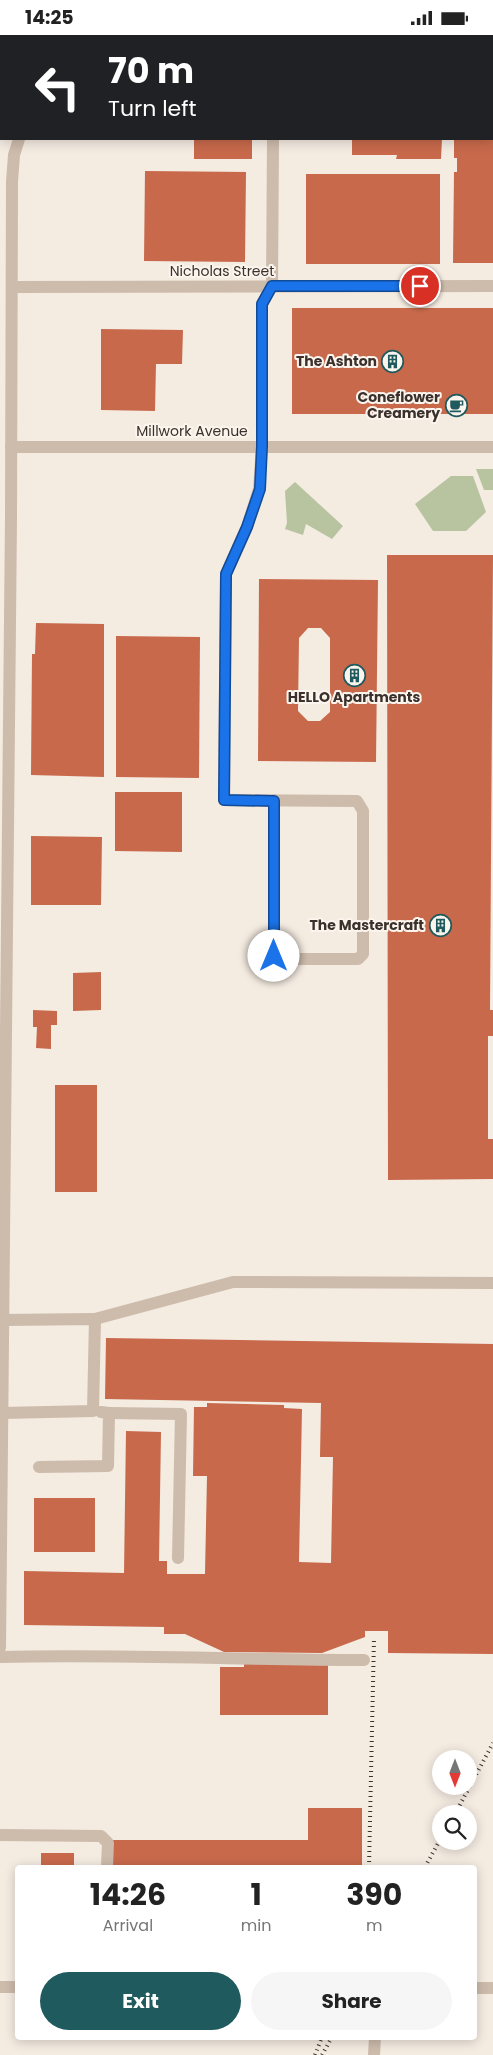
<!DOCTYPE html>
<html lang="en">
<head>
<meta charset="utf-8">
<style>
  body { margin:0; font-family:Poppins,sans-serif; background:#f6f6f6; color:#222; height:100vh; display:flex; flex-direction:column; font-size:19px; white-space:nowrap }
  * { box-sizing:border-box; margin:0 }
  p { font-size:16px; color:#767676 }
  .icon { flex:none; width:28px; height:28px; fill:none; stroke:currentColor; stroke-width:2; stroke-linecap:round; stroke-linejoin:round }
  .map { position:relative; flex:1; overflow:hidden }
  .drawer { position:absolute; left:15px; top:1830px; width:462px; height:175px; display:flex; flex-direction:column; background:#fff; border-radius:5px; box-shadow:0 2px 12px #0003 }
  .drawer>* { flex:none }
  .hud { position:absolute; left:0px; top:0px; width:494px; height:105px; box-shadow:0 2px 12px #0003; background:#202124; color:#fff; overflow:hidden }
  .needle { width:32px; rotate:180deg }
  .fabs { position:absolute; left:432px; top:1715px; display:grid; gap:10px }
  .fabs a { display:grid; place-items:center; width:45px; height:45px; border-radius:50%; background:#fff; box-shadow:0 2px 12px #0003; font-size:25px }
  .pin { position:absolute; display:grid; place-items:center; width:42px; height:42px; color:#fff; margin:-21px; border:2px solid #fff; border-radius:50%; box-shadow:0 1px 5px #0007 }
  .me { position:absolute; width:55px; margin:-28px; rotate:0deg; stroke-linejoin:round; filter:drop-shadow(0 0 4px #0008) }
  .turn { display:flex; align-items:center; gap:18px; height:105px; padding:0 25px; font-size:22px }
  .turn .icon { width:65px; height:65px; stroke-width:2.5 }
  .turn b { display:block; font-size:35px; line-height:42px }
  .eta { display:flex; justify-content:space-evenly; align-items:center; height:85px; text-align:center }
  .eta b { font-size:30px; font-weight:700; line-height:35px }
  .primary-button { display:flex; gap:10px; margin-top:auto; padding:10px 25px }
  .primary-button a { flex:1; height:58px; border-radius:30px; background:#1f5a5e; color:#fff; font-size:20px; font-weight:700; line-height:58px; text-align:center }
  .primary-button a+a { background:#f6f6f6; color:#222 }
  .status { display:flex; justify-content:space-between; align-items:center; height:35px; padding:0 25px; background:#fff; direction:ltr }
  .status svg { height:14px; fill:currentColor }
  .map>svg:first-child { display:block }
  .green { fill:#b8c4a0 }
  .building { fill:#c8694b; fill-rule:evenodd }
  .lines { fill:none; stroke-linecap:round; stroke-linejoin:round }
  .minor { stroke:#cdbbac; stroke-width:12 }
  .rail { stroke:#3b302b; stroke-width:4; stroke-dasharray:1 4; stroke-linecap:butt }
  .route-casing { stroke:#114b97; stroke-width:12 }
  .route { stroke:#1a73e8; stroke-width:9 }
  .labels { text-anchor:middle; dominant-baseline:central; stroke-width:4; stroke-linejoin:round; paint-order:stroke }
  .street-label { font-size:14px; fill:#3b302b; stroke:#fbf5ee }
  .poi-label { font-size:14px; font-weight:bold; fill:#3b302b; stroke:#fbf5ee; text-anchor:end }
</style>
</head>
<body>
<div class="status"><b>14:25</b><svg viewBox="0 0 49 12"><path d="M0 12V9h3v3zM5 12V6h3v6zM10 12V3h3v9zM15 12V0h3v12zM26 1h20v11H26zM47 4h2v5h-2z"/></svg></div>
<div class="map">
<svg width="493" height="2020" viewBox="0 0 493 2020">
  <rect width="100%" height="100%" fill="#f4ebe1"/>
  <g class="green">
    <path d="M 476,434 L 493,434 L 493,455 L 484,455 Z"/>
    <path d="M 451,441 L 473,441 L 486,477 L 466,496 L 433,496 L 415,469 Z"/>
    <path d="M 295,447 L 343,491 L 332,504 L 306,489 L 303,500 L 285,494 L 287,488 L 285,456 Z"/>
  </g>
  <g class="building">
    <rect x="194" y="104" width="58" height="20"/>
    <path d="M 352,104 L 442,104 L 441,124 L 396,124 L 397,120 L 352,120 Z"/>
    <path d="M 454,104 L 493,104 L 493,228 L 453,228 L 454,137 L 457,137 L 457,123 L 454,123 Z"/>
    <path d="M 145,136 L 246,137 L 245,227 L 144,226 Z"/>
    <rect x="306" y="139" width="134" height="90"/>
    <rect x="292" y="273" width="201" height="106"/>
    <path d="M 101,294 L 183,295 L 182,329 L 156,329 L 155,376 L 101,375 Z"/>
    <path d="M 387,520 L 493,520 L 490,975 L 493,975 L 493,1001 L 488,1001 L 488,1104 L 493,1104 L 493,1144 L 388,1145 Z"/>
    <path d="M 259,544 L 378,545 L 376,727 L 258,726 ZM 308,593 L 321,593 L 330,603 L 330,677 L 320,686 L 308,686 L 298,676 L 299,603 Z"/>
    <path d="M 36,588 L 104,589 L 104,742 L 31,740 L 32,619 L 35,619 Z"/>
    <path d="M 116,601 L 200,602 L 199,743 L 116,742 Z"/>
    <path d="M 115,757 L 182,757 L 182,817 L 115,816 Z"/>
    <path d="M 31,801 L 102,802 L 101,870 L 31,870 Z"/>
    <path d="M 101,937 L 101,975 L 73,976 L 73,938 Z"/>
    <path d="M 33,975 L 57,976 L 57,990 L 51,990 L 51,1014 L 36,1013 L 37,992 L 33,992 Z"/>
    <rect x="55" y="1050" width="42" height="107"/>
    <path d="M 106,1303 L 493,1309 L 493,1619 L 388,1618 L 388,1596 L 365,1596 L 365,1602 L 322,1618 L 224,1617 L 185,1599 L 164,1599 L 164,1592 L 24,1590 L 24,1536 L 124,1538 L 126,1396 L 161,1397 L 159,1526 L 167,1526 L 167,1539 L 205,1539 L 207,1441 L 193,1441 L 194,1372 L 207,1372 L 207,1368 L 284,1370 L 284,1373 L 302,1374 L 299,1527 L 331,1528 L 333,1422 L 320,1422 L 321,1368 L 105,1364 Z"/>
    <rect x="34" y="1463" width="61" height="54"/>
    <path d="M 244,1629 L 328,1629 L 328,1680 L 220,1680 L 220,1632 L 244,1632 Z"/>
    <path d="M 308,1773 L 362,1773 L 362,1832 L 113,1832 L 113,1805 L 308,1805 Z"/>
    <rect x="41" y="1818" width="33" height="14"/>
  </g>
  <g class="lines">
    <g class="minor">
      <path d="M 256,1 L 344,1"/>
      <path d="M 417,1 L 417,0"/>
      <path d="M 492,2 L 493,2"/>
      <path d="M 273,104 L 272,251 L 262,269 L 262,411 L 259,454 L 247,492 L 226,539 L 224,765 L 357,766 L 363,776 L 363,919 L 358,924 L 280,924 L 274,921 L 274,765"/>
      <path d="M 12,252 L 493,251"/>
      <path d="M 11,412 L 493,412"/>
      <path d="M 95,1284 L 233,1247 L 493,1248"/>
      <path d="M 2,1378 L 93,1376 L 95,1284 L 3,1285"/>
      <path d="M 109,1378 L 181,1379 L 178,1523"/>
      <path d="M 39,1432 L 108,1431 L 109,1378 L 101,1377"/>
      <path d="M 0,1613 L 11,483 L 12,147 L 14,120 L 19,104"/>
      <path d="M 0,1622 C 121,1619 242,1625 364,1625"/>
      <path d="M 0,1800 L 101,1801 L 108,1808 L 107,1832"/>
      <path d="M 0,1952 L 18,1952"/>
      <path d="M 475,1953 L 493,1953"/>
      <path d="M 374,2020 L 375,2002"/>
    </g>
    <g class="rail">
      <path d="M 455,1779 L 493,1708"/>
      <path d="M 369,1832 L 374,1603"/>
      <path d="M 425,1832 L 441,1803"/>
      <path d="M 315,2020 L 322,2002"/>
      <path d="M 322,2020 L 332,2002"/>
    </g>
  </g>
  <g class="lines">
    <defs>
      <path id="route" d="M 274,921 L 274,766 L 224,765 L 226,539 L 247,492 L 260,454 L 262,411 L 262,269 L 272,251 L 420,251"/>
    </defs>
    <use href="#route" class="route-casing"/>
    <use href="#route" class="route"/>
  </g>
  <defs>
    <symbol id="building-ring" viewBox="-11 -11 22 22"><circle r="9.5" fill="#fbf5ee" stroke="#1f5a5e" stroke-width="1.5"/><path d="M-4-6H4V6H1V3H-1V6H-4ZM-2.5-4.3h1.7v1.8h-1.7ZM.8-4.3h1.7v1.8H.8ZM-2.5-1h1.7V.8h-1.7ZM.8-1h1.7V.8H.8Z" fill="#1f5a5e"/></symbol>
    <symbol id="cafe-ring" viewBox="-11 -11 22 22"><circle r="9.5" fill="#fbf5ee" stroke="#1f5a5e" stroke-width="1.5"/><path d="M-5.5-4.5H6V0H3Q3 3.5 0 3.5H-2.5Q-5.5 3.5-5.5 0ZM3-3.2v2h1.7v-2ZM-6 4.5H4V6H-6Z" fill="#1f5a5e"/></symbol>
  </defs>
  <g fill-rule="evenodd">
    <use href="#building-ring" x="380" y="314" width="25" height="25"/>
    <use href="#cafe-ring" x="444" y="358" width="25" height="25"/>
    <use href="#building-ring" x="342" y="628" width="25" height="25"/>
    <use href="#building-ring" x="428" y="878" width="25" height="25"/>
  </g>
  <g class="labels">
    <g class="street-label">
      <text x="222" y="236">Nicholas Street</text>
      <text x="192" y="396">Millwork Avenue</text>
    </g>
    <g class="poi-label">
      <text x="377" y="326">The Ashton</text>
      <text x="440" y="362">Coneflower<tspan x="440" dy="16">Creamery</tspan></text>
      <text x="354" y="662" text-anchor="middle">HELLO Apartments</text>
      <text x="424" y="890">The Mastercraft</text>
    </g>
  </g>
</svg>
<div class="fabs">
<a><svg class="needle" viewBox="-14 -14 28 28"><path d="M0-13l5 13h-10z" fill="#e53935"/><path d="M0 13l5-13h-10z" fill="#767676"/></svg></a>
<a><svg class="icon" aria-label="search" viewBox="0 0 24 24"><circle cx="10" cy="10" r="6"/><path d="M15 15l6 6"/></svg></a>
</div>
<div class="pin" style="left:420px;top:251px;background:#d93025"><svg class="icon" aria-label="arrive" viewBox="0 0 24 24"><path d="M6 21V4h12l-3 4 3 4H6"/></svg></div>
<svg class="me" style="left:274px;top:921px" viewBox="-20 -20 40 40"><circle r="19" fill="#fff"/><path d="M0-13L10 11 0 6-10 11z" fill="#1a73e8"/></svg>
<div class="hud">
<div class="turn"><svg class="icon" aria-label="left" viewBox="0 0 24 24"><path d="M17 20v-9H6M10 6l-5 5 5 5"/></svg><div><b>70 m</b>Turn left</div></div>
</div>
<section class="drawer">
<div class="eta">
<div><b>14:26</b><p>Arrival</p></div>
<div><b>1</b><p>min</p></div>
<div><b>390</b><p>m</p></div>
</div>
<div class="primary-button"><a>Exit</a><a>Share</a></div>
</section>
</div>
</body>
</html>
